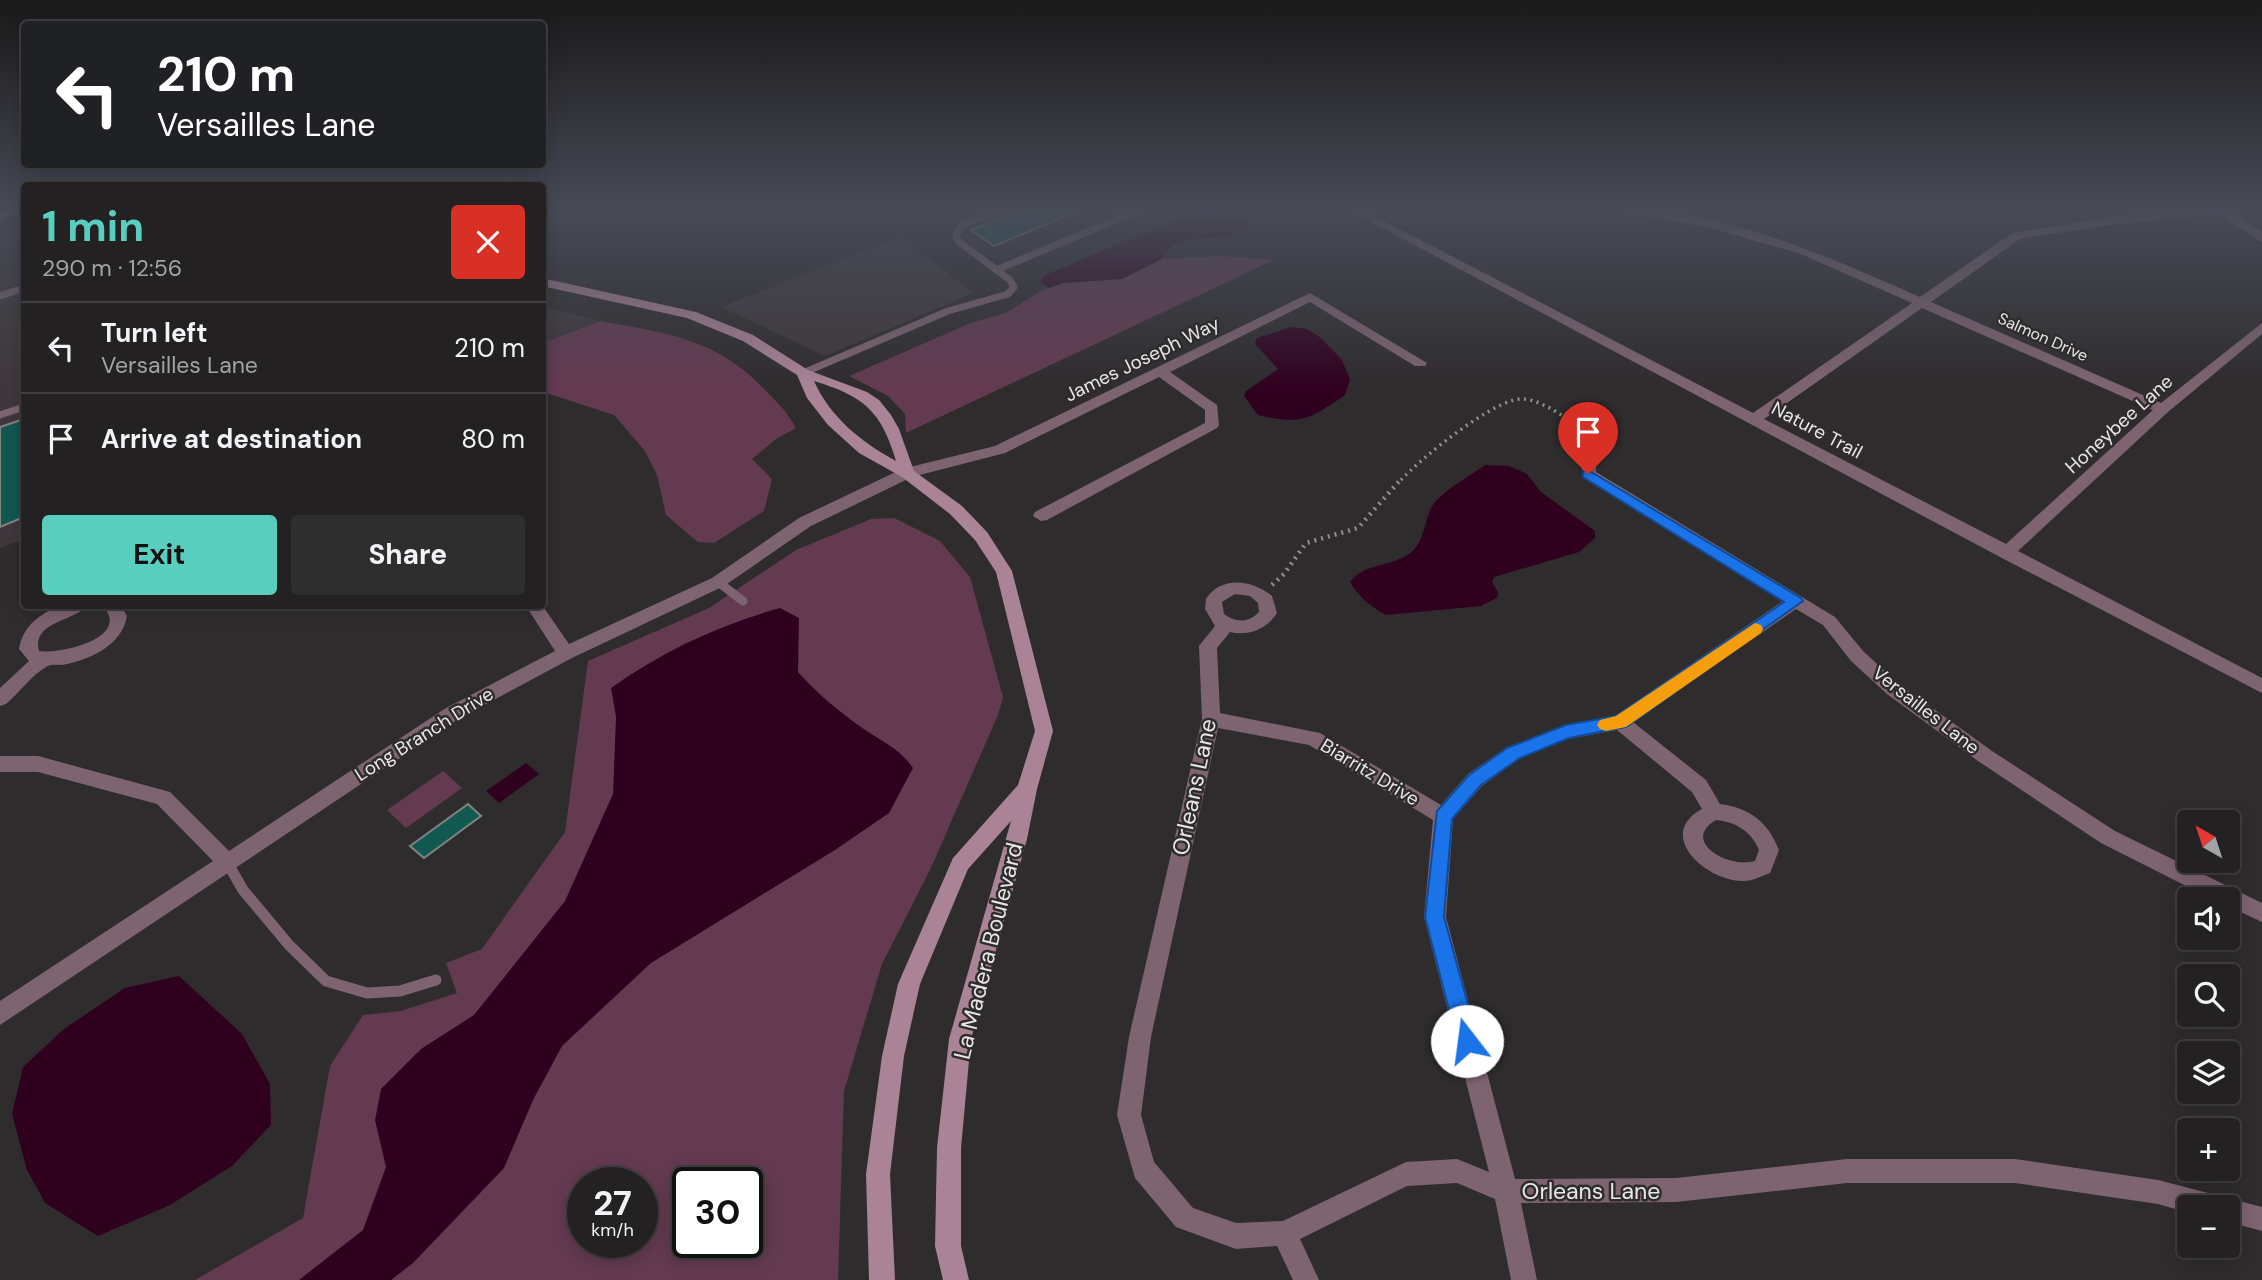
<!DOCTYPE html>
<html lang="en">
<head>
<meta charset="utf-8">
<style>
  body { margin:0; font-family:"DM Sans",sans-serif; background:#2f2e2f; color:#f1f3f6; height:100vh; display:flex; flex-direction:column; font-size:26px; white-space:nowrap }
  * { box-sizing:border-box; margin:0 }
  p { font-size:23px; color:#a3a3a5 }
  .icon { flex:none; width:38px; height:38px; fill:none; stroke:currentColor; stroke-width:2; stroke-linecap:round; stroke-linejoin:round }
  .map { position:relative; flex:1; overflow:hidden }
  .details { position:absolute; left:21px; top:182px; width:525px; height:427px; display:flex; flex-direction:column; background:#232122; border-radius:7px; box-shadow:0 4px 18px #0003,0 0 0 2px #403e40 }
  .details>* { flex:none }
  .banner { position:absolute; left:21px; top:21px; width:525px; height:147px; border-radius:7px; box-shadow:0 4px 18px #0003,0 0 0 2px #403e40; background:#202124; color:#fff; overflow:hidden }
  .needle { width:46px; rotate:321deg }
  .tools { position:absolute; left:2177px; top:810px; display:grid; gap:14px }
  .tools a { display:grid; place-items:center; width:63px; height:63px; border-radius:7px; background:#232122; box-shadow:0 4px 18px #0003,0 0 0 2px #403e40; font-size:35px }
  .speed { position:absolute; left:567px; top:1167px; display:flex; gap:14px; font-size:35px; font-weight:700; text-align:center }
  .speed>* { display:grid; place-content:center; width:91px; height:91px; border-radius:50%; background:#232122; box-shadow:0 4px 18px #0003,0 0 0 2px #403e40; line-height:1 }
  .speed small { font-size:18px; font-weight:400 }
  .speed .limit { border:4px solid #111; border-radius:10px; background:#fff; color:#111 }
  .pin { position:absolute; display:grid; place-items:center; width:60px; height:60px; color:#fff; margin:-72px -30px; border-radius:50% 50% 50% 0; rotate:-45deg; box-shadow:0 0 7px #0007 }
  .pin .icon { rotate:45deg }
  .me { position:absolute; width:77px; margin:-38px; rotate:345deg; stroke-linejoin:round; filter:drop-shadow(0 0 5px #0008) }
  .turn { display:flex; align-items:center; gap:24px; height:147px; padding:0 21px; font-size:32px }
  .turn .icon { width:91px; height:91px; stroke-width:2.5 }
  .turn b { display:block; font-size:49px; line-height:60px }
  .round { display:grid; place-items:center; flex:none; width:74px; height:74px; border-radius:7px; background:#2f2e2f }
  .headline { display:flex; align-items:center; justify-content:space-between; height:119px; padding:0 21px }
  h1 { font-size:42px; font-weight:700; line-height:52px; color:#59cebe }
  .primary-button { display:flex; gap:14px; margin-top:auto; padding:14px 21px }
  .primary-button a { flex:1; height:80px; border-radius:7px; background:#59cebe; color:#111; font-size:28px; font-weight:700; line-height:80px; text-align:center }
  .primary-button a+a { background:#2f2e2f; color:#f1f3f6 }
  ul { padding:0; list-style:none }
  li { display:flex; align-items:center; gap:21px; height:91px; padding:0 21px; border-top:2px solid #403e40 }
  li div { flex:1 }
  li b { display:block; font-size:26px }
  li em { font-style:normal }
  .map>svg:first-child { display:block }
  .built { fill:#3f373b }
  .green { fill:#643a51; fill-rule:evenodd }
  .water { fill:#30011f }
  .building { fill:#125951; stroke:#808584; stroke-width:2 }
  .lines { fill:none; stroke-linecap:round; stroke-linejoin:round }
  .path-far1 { stroke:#918e90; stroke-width:3.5; stroke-dasharray:2 4.5; stroke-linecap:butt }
  .path { stroke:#918e90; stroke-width:4.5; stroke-dasharray:2 5; stroke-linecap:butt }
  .lane-far2 { stroke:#7e6471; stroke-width:7 }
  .lane-far1 { stroke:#7e6471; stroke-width:9 }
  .lane { stroke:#7e6471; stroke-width:11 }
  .street { fill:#7e6471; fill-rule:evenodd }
  .secondary { fill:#ab8397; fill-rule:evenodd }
  .primary { fill:#ce9ab5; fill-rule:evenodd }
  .route { fill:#1a73e8; stroke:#114b97; stroke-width:2 }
  .slow { fill:#f59e0b }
  .labels { text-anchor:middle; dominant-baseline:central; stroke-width:5; stroke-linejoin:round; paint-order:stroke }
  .far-street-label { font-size:16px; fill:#e8e6e7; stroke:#2f2c2e }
  .street-label { font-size:19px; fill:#e8e6e7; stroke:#2f2c2e }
  .near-street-label { font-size:23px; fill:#e8e6e7; stroke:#2f2c2e }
</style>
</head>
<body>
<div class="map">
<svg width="2262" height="1280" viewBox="0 0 2262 1280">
  <rect width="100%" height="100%" fill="#2f2c2e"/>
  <g class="built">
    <path d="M 24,223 L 24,539 L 0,548 L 0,229 Z"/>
    <path d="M 900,237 L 974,293 L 825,356 L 721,307 Z"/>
    <path d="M 543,306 L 601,321 L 543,343 Z"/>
  </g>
  <g class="green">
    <path d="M 1219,256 L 1274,260 L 906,433 L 905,414 L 888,396 L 849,376 L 973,322 L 1006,313 L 1041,291 L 1063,283 L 1122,279 L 1162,259 Z"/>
    <path d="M 601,321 C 665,333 715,338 762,387 C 776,401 787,411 796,428 L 776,439 L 752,459 L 772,479 L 764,511 L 714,543 L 698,542 L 666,515 L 657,475 L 645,451 L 614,415 L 543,392 L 543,343 Z"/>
    <path d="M 894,518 L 940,541 L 970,577 L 1003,697 L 998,715 L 930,870 L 882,964 L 844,1091 L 838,1280 L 195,1280 L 303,1218 L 330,1066 L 363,1015 L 401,1011 L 457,993 L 446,963 L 482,949 L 565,832 L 588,661 L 709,608 L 796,550 L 871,519 ZM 583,1183 L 642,1183 L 642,1242 L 583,1242 ZM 688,1183 L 747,1183 L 747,1242 L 688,1242 Z"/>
    <path d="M 443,771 L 462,788 L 406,828 L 387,810 Z"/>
  </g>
  <g class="water">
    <path d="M 1191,209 L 1225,209 L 1249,224 C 1235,249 1173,225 1162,259 L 1122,279 L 1063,283 L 1049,288 L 1040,282 L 1045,275 L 1166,224 L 1192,217 Z"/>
    <path d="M 1291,327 L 1307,329 L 1321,338 L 1342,360 L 1350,379 L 1345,395 C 1309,420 1301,425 1258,415 L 1244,396 L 1246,391 L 1278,369 L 1255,344 L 1257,338 Z"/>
    <path d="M 1485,465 L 1509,466 L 1527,474 L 1541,492 L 1595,531 L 1595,538 L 1579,552 L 1494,577 L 1492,582 L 1498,592 L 1497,598 L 1481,606 L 1386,615 C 1371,607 1359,597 1350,582 C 1364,563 1390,567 1409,554 C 1427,542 1423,515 1436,501 C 1449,487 1470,476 1485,465 Z"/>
    <path d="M 780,608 L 799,618 L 798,672 C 817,693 838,711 861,727 C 881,741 899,748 913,768 L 889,813 L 835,850 L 651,963 L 562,1046 L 533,1100 L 504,1168 L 413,1263 L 391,1280 L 299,1280 L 363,1230 L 386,1167 L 375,1120 L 381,1089 L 421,1049 L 474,1015 L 565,901 L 613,794 L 616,717 L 611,688 C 663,651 719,625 780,608 Z"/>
    <path d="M 526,763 L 539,774 L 499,803 L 486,791 Z"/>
    <path d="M 179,976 L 242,1034 L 270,1084 L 271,1125 L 232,1166 L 170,1205 L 98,1236 L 45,1203 L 27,1170 L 12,1114 L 23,1067 L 64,1029 L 125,988 Z"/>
  </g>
  <g class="building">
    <path d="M 1023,209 L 1083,209 L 994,246 L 971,230 Z"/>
    <path d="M 24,419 L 24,517 L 0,527 L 0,427 Z"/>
    <path d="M 468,804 L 481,816 L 424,858 L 410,846 Z"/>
  </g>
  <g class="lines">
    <path class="path-far1" d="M 1401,480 C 1420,459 1497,396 1524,399 C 1546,401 1572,423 1590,435 L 1589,442"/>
    <path class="path" d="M 1272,585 L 1284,574 L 1306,543 L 1358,528 L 1402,478"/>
    <g class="lane-far2">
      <path d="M 996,270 L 1142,209"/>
      <path d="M 0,296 L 24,288"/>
      <path d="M 803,373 L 948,311 L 1008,294 L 1014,287 L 1010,280 L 958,241 L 956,236 L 962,225 L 1002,209"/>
      <path d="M 0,415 L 24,407"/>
    </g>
    <path class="lane-far1" d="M 718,582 L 743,601"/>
    <path class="lane" d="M 227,862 L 243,890 L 289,945 L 326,981 L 367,993 L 400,991 L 436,980"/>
    <g class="street">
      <path d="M 1347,209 L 1361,209 L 1753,413 L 1912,303 L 1801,254 L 1711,228 L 1630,213 L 1624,209 C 1724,209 1831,258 1920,297 L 2012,233 L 2109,217 L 2196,209 L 2234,209 L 2231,212 L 2262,232 L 2262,242 L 2218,214 L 2109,225 L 2020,239 L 1931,302 L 2161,403 L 2262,323 L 2262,334 L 2168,412 L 2018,551 L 2262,678 L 2262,693 L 2000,557 ZM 1922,308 L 2153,410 L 2006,544 L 1764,419 Z"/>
      <path d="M 1310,293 L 1427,363 L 1425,366 L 1415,366 L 1310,302 L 1170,372 L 1217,405 L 1219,425 L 1217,428 L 1047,520 L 1041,521 L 1033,516 L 1035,512 L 1205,423 L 1205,410 L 1159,377 L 1005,453 L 912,477 L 811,526 L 724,586 L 572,658 L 460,718 L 0,1025 L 0,1001 L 213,861 L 157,804 L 38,772 L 0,772 L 0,756 L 38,756 L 170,792 L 229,851 L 446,708 L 555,651 L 526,606 L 542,605 L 569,644 L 712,578 L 799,518 L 902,469 L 995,446 Z"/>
      <path d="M 1588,447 L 1596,452 L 1596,472 L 1835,617 L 1863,651 L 1899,684 L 1992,751 L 2115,831 L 2262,903 L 2262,922 L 2228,906 L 2228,900 L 2214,900 L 2101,843 L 1978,761 L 1887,694 L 1851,661 L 1823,625 L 1796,609 L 1633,722 L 1706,780 L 1720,804 C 1750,808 1768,822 1779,850 L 1770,873 C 1762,876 1752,881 1744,881 C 1707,882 1654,835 1702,809 L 1692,792 L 1617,730 L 1568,739 L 1520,758 L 1482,786 L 1453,819 L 1446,917 L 1515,1179 L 1676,1178 L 1847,1159 L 2015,1159 L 2158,1180 L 2262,1207 L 2262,1231 L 2228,1222 L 2228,1208 L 2189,1208 L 2189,1213 L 2158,1204 L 2015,1183 L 1847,1183 L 1676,1202 L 1521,1203 L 1537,1280 L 1511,1280 L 1495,1199 L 1457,1183 L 1407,1186 L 1300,1239 L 1319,1280 L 1293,1280 L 1277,1246 L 1236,1249 L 1176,1227 L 1135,1178 L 1117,1115 L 1129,1037 L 1202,719 L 1199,646 L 1215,626 L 1205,609 L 1206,599 C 1221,575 1253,580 1272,596 L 1277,613 C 1266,630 1249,636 1230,632 L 1217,648 L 1220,713 L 1320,733 L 1441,805 L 1468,774 L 1506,748 L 1566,725 L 1615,716 L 1783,601 L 1583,478 L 1580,452 ZM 1235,594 L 1250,596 L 1258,603 L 1259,612 C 1249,623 1235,623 1224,614 L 1222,602 ZM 1218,728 L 1309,745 L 1433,820 L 1424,917 L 1489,1172 L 1457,1159 L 1406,1162 L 1283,1221 L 1236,1223 L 1193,1208 L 1154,1162 L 1141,1115 L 1151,1037 ZM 1716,820 C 1736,822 1751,831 1759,850 L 1755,861 C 1728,869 1680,841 1716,820 Z"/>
      <path d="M 60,606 L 86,606 C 74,622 32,621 39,651 C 56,654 117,642 109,616 C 108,612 105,609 104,606 L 121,606 L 127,616 C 122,646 89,660 62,665 C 57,665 51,664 46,667 C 32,675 19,693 6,704 L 0,706 L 0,688 L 29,661 L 19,649 C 23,626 39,614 60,606 Z"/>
    </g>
    <path class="secondary" d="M 542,278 L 696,312 L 753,335 L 808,370 L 867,392 L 879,400 L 891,415 L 899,429 L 914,471 L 962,506 L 987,532 L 1012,571 L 1053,731 L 1037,789 L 1027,839 L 971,1039 L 961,1148 L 961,1246 L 969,1280 L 943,1280 L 935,1246 L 937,1148 L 949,1039 L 1011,821 L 968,869 L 920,984 L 904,1056 L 890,1174 L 895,1280 L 869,1280 L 866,1174 L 882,1056 L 898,984 L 953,858 L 1018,785 L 1035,731 L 996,572 L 975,540 L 950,514 L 902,477 L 859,453 L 828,425 L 807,398 L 797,375 L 743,341 L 687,318 L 542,286 ZM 814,381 C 863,396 881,410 896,461 C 861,442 830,417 814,381 Z"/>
    <path class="primary" d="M 8,209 L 24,209 L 24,212 L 0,218 L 0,210 Z"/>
  </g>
  <linearGradient id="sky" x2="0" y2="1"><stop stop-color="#1a1819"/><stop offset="0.54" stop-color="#474b57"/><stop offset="1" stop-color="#474b57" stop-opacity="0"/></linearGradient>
  <rect width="2262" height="388" fill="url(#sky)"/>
  <path class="route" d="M 1588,470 L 1801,598 L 1803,601 L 1626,727 L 1569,738 L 1520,758 L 1481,785 L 1452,819 L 1444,917 L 1478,1041 L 1474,1048 L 1467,1051 L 1460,1048 L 1457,1041 L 1425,917 L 1437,811 L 1469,775 L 1507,748 L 1566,725 L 1616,716 L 1784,602 L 1583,477 L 1583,471 Z"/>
  <path class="slow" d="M 1755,623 L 1761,625 L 1763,629 L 1761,633 L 1626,727 L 1606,731 L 1600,729 L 1597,725 L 1600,720 L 1616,716 Z"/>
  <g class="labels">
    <g class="far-street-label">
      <text transform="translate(2043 337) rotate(24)">Salmon Drive</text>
    </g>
    <g class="street-label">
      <text transform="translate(1142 359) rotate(-26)">James Joseph Way</text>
      <text transform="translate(2119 424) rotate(-42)">Honeybee Lane</text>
      <text transform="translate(1817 430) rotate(28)">Nature Trail</text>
      <text transform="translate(1926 710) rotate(38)">Versailles Lane</text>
      <text transform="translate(424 734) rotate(-32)">Long Branch Drive</text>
      <text transform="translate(1370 772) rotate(31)">Biarritz Drive</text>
    </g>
    <g class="near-street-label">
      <text transform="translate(1194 787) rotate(-78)">Orleans Lane</text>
      <text transform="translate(988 951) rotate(-76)">La Madera Boulevard</text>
      <text x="1591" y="1191">Orleans Lane</text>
    </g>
  </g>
</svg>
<div class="tools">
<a><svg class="needle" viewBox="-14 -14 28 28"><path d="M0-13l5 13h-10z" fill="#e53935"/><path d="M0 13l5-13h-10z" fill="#a3a3a5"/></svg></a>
<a><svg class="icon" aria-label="sound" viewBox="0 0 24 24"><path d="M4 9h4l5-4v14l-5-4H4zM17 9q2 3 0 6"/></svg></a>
<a><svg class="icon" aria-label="search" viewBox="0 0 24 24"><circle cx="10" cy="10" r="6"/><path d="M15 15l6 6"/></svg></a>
<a><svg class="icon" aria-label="layers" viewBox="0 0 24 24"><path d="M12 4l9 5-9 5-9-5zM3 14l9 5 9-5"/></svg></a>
<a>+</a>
<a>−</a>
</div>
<div class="speed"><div>27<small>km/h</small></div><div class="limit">30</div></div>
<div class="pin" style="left:1588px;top:474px;background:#d93025"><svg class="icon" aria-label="arrive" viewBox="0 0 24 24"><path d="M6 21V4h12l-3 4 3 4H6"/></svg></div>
<svg class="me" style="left:1467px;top:1041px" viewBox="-20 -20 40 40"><circle r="19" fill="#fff"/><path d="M0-13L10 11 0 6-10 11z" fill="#1a73e8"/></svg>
<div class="banner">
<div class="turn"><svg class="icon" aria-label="left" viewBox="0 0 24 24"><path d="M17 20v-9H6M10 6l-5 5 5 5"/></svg><div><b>210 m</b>Versailles Lane</div></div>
</div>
<section class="details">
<div class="headline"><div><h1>1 min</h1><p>290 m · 12:56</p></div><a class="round" style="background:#d93025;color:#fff"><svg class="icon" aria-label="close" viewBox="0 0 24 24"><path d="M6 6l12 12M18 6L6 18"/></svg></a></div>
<ul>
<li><svg class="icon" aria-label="left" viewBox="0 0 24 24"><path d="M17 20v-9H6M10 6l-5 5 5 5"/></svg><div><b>Turn left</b><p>Versailles Lane</p></div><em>210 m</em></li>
<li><svg class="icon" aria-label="arrive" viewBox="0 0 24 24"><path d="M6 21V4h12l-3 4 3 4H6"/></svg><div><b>Arrive at destination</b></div><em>80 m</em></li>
</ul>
<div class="primary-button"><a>Exit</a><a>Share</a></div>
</section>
</div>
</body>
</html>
